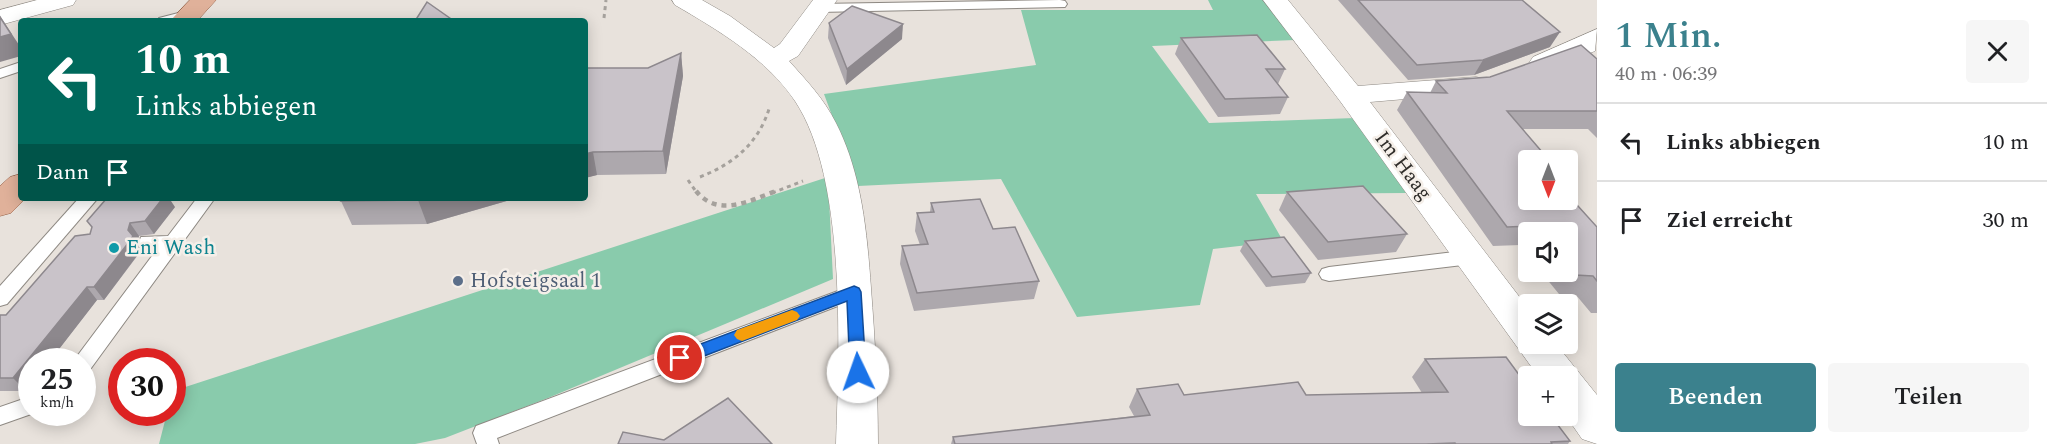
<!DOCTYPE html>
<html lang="de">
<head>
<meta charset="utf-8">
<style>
  body { margin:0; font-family:Spectral,serif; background:#f6f6f6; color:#202124; height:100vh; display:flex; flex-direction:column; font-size:22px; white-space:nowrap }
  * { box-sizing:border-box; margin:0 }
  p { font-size:20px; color:#757577 }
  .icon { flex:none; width:33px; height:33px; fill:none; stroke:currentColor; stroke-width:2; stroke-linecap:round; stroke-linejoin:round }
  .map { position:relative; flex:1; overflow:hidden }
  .side { display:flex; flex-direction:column; background:#fff; width:450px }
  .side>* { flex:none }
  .banner { position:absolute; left:18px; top:18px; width:570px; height:183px; border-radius:6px; box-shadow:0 3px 15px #0003; background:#00695c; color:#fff; overflow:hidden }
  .needle { width:39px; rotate:180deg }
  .tools { position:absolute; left:1518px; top:150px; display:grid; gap:12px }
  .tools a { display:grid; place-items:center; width:60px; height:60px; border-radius:6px; background:#fff; box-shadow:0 3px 15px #0003; font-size:30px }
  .speed { position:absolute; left:18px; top:348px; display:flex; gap:12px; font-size:30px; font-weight:700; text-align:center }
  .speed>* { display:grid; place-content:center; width:78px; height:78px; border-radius:50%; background:#fff; box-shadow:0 3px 15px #0003; line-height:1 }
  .speed small { font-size:15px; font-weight:400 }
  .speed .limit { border:9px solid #d22; background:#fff; color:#111 }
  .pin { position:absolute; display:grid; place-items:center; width:51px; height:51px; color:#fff; margin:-26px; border:3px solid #fff; border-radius:50%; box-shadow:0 2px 6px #0007 }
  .me { position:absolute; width:66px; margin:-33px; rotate:357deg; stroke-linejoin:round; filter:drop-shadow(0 0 4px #0008) }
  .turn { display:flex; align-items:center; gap:21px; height:126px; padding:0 18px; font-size:27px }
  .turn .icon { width:78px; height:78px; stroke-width:2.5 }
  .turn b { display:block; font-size:42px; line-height:51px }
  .then { display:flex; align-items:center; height:57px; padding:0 18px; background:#0003; gap:12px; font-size:22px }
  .round { display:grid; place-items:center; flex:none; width:63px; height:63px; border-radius:6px; background:#f6f6f6 }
  .head { display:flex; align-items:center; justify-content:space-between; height:102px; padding:0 18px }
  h1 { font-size:36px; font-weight:600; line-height:45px; color:#3b818d }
  .action { display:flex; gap:12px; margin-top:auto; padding:12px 18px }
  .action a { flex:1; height:69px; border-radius:6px; background:#3b818d; color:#fff; font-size:24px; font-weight:600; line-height:69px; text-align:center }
  .action a+a { background:#f6f6f6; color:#202124 }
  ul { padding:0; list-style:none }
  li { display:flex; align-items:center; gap:18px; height:78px; padding:0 18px; border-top:2px solid #e0e0e0 }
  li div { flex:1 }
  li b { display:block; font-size:22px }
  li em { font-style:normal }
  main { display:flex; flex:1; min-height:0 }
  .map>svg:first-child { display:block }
  .green { fill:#89cbac }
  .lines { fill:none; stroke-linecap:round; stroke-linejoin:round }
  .service-casing { stroke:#8e8983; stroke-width:2 }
  .minor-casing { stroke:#8e8983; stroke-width:1 }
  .primary-casing { stroke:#956147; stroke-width:1 }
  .path-far1 { stroke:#a5a19c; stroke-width:3; stroke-dasharray:4 4; stroke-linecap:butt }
  .path { stroke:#a5a19c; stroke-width:4.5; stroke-dasharray:5 5; stroke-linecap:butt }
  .service { fill:#fff; fill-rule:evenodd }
  .minor { fill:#fff; fill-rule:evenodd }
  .primary { fill:#e0b19a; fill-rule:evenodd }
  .wall { fill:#ada8ad }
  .shaded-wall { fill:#8d888d }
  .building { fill:#c9c3c9; stroke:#8d888d; stroke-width:1.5 }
  .route { fill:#1a73e8; stroke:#114b97; stroke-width:1.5 }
  .slow { fill:#f59e0b }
  .culture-dot { fill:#0f9aa8; stroke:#f5efe9; stroke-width:2 }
  .service-dot { fill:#5c6f8a; stroke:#f5efe9; stroke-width:2 }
  .labels { text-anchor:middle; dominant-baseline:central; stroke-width:5; stroke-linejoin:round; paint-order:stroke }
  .street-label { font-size:21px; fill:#302e2b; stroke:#f5efe9 }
  .culture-label { font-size:21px; fill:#0d838f; stroke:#f5efe9; text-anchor:start }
  .service-label { font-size:21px; fill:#4e5e75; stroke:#f5efe9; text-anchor:start }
</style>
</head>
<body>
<main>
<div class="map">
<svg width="1597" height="444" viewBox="0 0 1597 444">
  <rect width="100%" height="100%" fill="#e8e2dc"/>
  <g class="green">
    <path d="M 1208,0 L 1268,0 L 1295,40 L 1152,46 L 1209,123 L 1355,118 L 1406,193 L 1256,194 L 1283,241 L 1213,249 L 1200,305 L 1077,317 L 1001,179 L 858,186 L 824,94 L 1036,65 L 1021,10 L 1213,10 Z"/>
    <path d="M 828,177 L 833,279 L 548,398 L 445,438 L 415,444 L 159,444 L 167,413 L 172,412 L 173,391 Z"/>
  </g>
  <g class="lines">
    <defs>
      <g id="service">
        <path d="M 1060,0 L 1065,1 L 1067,4 L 1065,7 L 818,12 L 811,8 L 818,4 Z"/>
        <path d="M 190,10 L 195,11 L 197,14 L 195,17 L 179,21 L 157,21 L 159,18 Z"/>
        <path d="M 21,62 L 21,71 L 0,78 L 0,69 Z"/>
        <path d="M 79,198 L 98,198 L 7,304 L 0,306 L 0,286 Z"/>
        <path d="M 197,198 L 215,198 L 89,371 L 82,373 L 82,362 L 73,362 L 75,359 L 158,248 L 141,247 L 139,242 L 141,237 L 168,236 Z"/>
        <path d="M 1471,250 L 1478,252 L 1480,257 L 1478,262 L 1471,264 L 1329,281 L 1322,279 L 1319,274 L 1322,269 L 1329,267 Z"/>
        <path d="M 854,285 L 861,287 L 864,292 L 861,297 L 497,438 L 499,444 L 477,444 L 473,433 L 476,426 Z"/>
        <path d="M 32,396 L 32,412 L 37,412 L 0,425 L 0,407 Z"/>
      </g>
      <g id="minor">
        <path d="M 37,0 L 76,0 L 73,5 L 0,25 L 0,10 Z"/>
        <path d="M 672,0 L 702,0 L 730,16 L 774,48 L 780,44 L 813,0 L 837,0 L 798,56 L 789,61 C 807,81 824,99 836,123 C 862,174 867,233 871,288 C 875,340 878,392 878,444 L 836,444 C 839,351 847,179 795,101 C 767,59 718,30 675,5 Z"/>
        <path d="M 1263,0 L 1288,0 L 1358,86 L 1476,77 L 1486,79 L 1490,85 L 1486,91 L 1476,93 L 1370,102 L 1528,308 L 1528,344 L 1556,344 L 1597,395 L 1597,444 L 1582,439 L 1566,416 L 1568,376 L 1538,376 L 1340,101 Z"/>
        <path d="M 1597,29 L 1595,51 L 1551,69 L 1542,71 L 1533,69 L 1529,63 L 1533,57 Z"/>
      </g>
      <g id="primary">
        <path d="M 190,0 L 216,0 L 197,21 L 170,21 Z"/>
        <path d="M 21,174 L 21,198 L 26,198 L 11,213 L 0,216 L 0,186 L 10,177 Z"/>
      </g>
    </defs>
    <use href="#service" class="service-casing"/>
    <use href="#minor" class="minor-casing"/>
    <use href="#primary" class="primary-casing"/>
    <g class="path-far1">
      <path d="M 604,18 L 606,0"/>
      <path d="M 700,177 C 733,164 758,144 769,109"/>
      <path d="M 688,180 L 697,193"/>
      <path d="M 772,193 L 803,181"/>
    </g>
    <path class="path" d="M 696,191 C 718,218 749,201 776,191"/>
    <use href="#service" class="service"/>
    <use href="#minor" class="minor"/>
    <use href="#primary" class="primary"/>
  </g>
  <g class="wall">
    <path d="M 1338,0 L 1522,0 L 1550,47 L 1474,75 L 1408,80 Z"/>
    <path d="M 829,23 L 902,39 L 846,85 L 828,38 Z"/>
    <path d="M 1181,38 L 1285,69 L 1278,84 L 1288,97 L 1280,114 L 1218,117 L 1175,54 Z"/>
    <path d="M 681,53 L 683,76 L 666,174 L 597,175 L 585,178 L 585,68 L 648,68 Z"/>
    <path d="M 1597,59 L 1597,138 L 1588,129 L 1523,129 L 1528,160 L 1597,227 L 1597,313 L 1591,313 L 1576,295 L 1559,294 L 1541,272 L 1568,272 L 1568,232 L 1528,232 L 1528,256 L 1520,245 L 1493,246 L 1397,110 L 1407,92 L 1430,93 L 1436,81 L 1490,77 Z"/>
    <path d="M 1287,192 L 1407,234 L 1396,252 L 1318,260 L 1279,210 Z"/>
    <path d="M 517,198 L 427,224 L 352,225 L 341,201 Z"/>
    <path d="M 931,203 L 993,229 L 1039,281 L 1034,299 L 914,311 L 900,264 L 902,246 L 920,245 L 915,231 L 917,213 L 930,212 Z"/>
    <path d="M 175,207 L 154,234 L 139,236 L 137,242 L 142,249 L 138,255 L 104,300 L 97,300 L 49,362 L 32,362 L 26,391 L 0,391 L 0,315 L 6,315 L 90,234 L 92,227 Z"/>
    <path d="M 1245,241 L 1311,273 L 1305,283 L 1266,287 L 1240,251 Z"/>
    <path d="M 1425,359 L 1570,441 L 1568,444 L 951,444 L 953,437 L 1134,416 L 1129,407 L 1137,389 L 1184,395 L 1306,395 L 1422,393 L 1412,377 Z"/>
  </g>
  <g class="shaded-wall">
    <path d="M 0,16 L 21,48 L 21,56 L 0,62 Z"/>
    <path d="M 903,24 L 902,39 L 846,85 L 847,69 Z"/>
    <path d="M 1560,32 L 1550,47 L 1474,75 L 1483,60 Z"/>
    <path d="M 681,53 L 683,76 L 666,174 L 663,151 Z"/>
    <path d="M 593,152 L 597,175 L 585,178 L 585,154 Z"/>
    <path d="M 163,198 L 169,198 L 175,207 L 154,234 L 145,221 Z"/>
    <path d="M 426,198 L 517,198 L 427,224 L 418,200 Z"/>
    <path d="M 130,223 L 139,236 L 137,242 L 142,249 L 104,300 L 94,287 L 128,230 Z"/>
    <path d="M 87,287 L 97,300 L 49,362 L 32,362 L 32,384 L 26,391 L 13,378 Z"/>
  </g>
  <g class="building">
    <path d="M 1358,0 L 1522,0 L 1560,32 L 1483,60 L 1417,65 Z"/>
    <path d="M 427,2 L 454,21 L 415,21 Z"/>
    <path d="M 852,6 L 903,24 L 847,69 L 829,23 Z"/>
    <path d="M 0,17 L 11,34 L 0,37 Z"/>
    <path d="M 1257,35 L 1285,69 L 1266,69 L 1288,97 L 1225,99 L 1181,38 Z"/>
    <path d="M 1581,45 L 1597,59 L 1597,111 L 1507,111 L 1549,160 L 1528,160 L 1528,200 L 1568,200 L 1568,195 L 1597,227 L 1597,281 L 1593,276 L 1575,275 L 1568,266 L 1568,232 L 1540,232 L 1534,226 L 1507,227 L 1407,92 L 1447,93 L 1436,81 L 1490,77 Z"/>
    <path d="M 681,53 L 663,151 L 593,152 L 585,154 L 585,68 L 648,68 Z"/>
    <path d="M 1363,186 L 1407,234 L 1328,242 L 1287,192 Z"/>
    <path d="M 107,198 L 163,198 L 145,221 L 130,223 L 128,230 L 133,236 L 129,242 L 94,287 L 87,287 L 13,378 L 0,378 L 0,315 L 6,315 L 75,236 L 90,234 L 92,227 L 87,221 Z"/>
    <path d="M 343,198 L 426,198 L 418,200 L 341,201 Z"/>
    <path d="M 980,199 L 993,229 L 1015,227 L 1039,281 L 917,293 L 902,246 L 928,244 L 917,213 L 934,212 L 931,203 Z"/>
    <path d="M 1284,237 L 1311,273 L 1272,277 L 1245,241 Z"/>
    <path d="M 1506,357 L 1528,387 L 1528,416 L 1551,416 L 1570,441 L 1551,442 L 1552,444 L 1456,444 L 1455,443 L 1426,444 L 955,444 L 953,437 L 1150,415 L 1137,389 L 1178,384 L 1184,395 L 1298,382 L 1306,395 L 1448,392 L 1425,359 Z"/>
    <path d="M 728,398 L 772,444 L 618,444 L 623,432 L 664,440 Z"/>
  </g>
  <path class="route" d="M 854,286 L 859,288 L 861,292 L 866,372 L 864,377 L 858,379 L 852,377 L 850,372 L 847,301 L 686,363 L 680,365 L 674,363 L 672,358 L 674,354 Z"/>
  <path class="slow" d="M 792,310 L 797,312 L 800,316 L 797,320 L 742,341 L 737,339 L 734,335 L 737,330 Z"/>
  <circle class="culture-dot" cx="114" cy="248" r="6"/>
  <circle class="service-dot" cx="458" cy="281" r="6"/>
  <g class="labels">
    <g class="street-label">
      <text transform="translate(1403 166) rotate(53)">Im Haag</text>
    </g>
    <g class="culture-label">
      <text x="126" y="248">Eni Wash</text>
    </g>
    <g class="service-label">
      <text x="470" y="281">Hofsteigsaal 1</text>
    </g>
  </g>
</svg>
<div class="tools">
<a><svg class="needle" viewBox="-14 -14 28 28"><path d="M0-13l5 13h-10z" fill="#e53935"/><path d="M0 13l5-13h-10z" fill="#757577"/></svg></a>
<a><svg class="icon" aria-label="sound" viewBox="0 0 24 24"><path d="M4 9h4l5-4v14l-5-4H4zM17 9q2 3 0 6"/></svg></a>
<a><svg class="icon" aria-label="layers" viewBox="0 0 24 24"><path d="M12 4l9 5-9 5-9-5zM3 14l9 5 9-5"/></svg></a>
<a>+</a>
</div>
<div class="speed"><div>25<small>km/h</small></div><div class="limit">30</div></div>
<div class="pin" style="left:680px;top:358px;background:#d93025"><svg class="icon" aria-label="arrive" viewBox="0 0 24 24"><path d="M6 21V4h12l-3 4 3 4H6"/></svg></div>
<svg class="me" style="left:858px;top:372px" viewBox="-20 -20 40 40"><circle r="19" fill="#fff"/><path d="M0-13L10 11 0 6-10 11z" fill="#1a73e8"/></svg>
<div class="banner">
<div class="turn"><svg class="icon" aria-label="left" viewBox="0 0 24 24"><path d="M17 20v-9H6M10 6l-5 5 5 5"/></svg><div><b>10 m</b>Links abbiegen</div></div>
<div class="then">Dann<svg class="icon" aria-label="arrive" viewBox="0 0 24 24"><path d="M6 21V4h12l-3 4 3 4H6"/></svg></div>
</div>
</div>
<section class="side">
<div class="head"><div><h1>1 Min.</h1><p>40 m · 06:39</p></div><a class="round"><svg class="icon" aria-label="close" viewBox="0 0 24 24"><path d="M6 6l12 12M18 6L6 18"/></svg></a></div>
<ul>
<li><svg class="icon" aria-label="left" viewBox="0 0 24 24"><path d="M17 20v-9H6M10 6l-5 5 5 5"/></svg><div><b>Links abbiegen</b></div><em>10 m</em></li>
<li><svg class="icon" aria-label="arrive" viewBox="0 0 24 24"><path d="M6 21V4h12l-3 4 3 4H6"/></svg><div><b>Ziel erreicht</b></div><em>30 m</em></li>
</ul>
<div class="action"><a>Beenden</a><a>Teilen</a></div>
</section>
</main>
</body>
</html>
